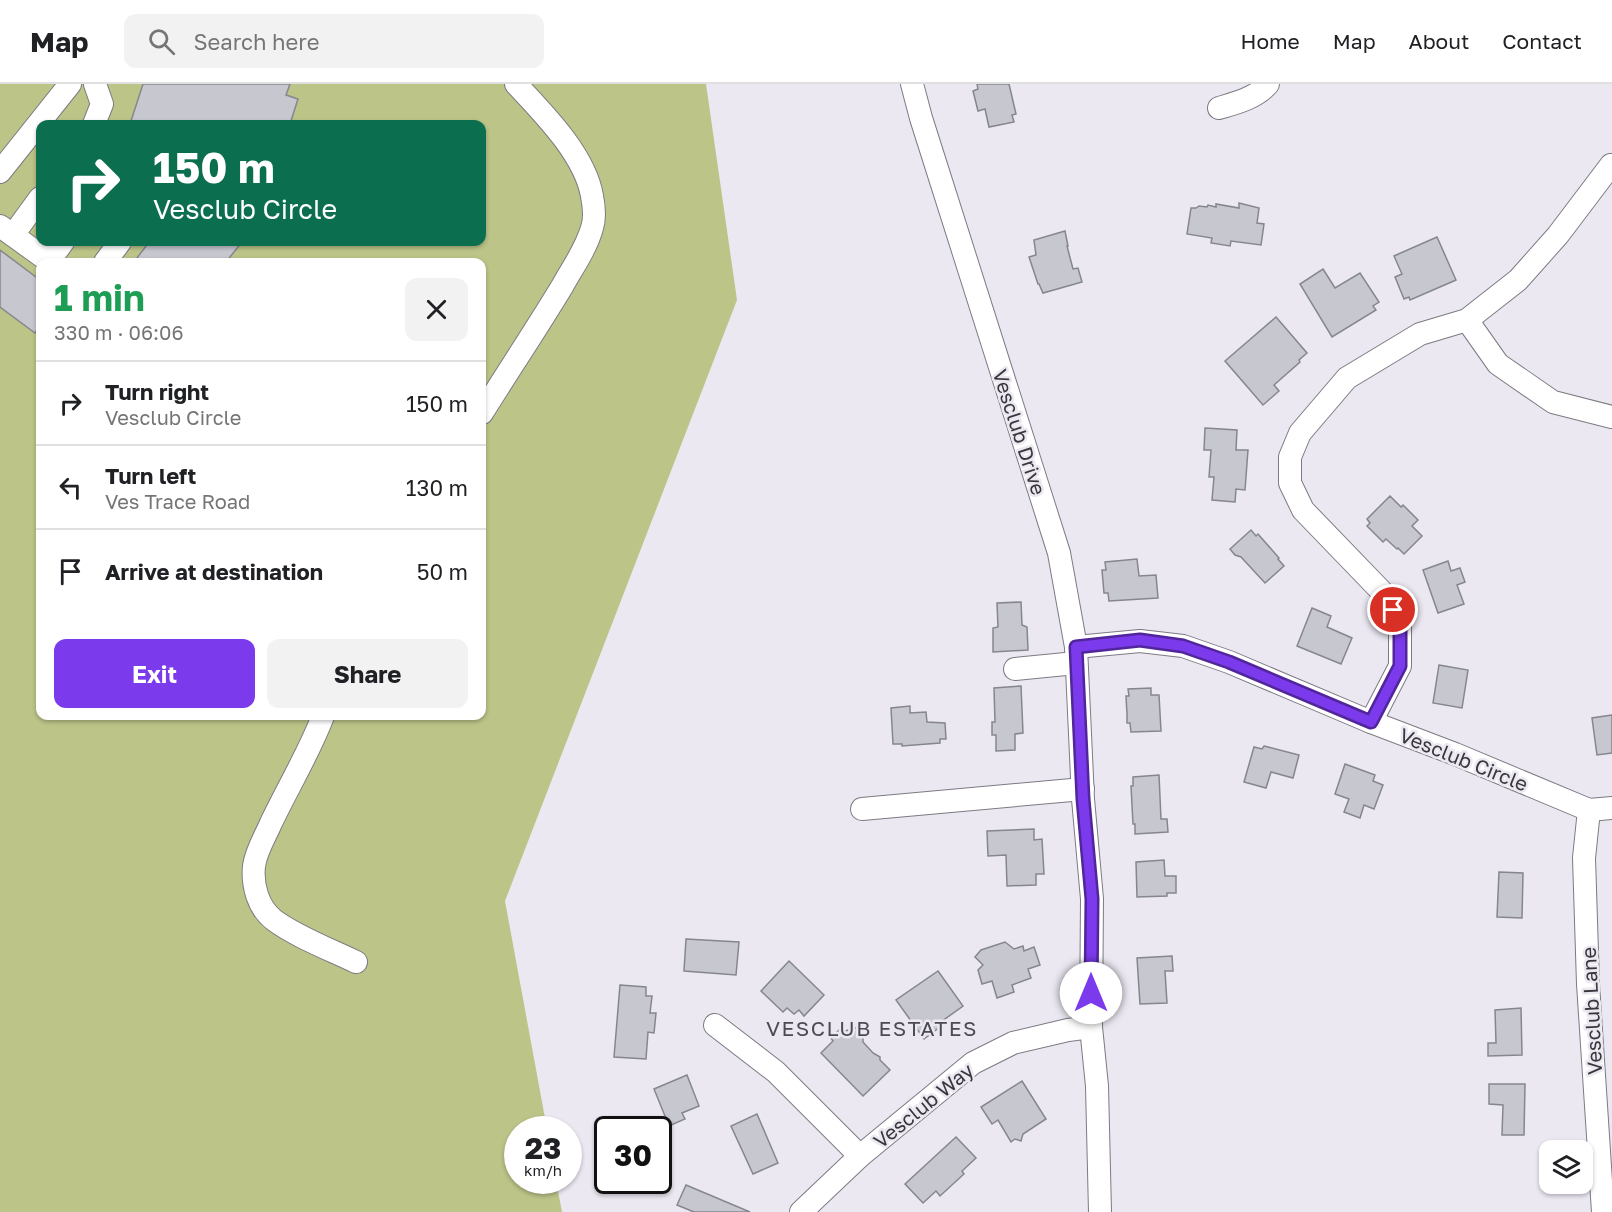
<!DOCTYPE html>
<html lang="en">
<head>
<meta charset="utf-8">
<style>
  body { margin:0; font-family:"Golos Text",sans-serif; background:#f2f2f2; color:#202124; height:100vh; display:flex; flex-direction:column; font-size:22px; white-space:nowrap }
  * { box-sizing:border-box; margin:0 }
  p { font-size:20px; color:#757577 }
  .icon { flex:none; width:33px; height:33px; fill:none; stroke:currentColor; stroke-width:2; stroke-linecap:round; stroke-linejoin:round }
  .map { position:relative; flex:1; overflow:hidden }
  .panel { position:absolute; left:36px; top:174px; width:450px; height:462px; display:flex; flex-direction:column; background:#fff; border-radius:12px; box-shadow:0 2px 4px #0004 }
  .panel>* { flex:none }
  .hud { position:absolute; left:36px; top:36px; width:450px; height:126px; border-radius:12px; box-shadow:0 2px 4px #0004; background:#0b6e4f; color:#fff; overflow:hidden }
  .buttons { position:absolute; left:1539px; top:1056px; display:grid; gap:12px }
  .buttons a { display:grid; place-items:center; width:54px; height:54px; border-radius:12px; background:#fff; box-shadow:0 2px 4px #0004; font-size:30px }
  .speed { position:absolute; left:504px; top:1032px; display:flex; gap:12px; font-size:30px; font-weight:700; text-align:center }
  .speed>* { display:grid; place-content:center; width:78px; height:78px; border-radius:50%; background:#fff; box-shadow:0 2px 4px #0004; line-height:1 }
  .speed small { font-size:15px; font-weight:400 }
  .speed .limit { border:3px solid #111; border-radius:9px; background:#fff; color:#111 }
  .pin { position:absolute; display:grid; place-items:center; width:51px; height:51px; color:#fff; margin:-26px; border:3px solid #fff; border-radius:50%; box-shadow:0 2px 6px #0007 }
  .me { position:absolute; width:66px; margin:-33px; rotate:0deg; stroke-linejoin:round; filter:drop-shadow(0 0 4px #0008) }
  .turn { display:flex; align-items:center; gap:21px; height:126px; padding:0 18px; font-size:27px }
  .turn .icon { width:78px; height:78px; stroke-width:2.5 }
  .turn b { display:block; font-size:42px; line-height:51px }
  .round { display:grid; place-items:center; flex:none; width:63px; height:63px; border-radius:12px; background:#f2f2f2 }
  .summary { display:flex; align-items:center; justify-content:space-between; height:102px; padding:0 18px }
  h1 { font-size:36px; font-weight:700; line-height:45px; color:#1e9e55 }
  .cta { display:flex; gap:12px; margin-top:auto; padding:12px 18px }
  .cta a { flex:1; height:69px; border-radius:12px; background:#7c3aed; color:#fff; font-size:24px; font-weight:700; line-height:69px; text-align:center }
  .cta a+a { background:#f2f2f2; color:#202124 }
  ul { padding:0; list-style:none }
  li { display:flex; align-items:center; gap:18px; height:84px; padding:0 18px; border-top:2px solid #e0e0e0 }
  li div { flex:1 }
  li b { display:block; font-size:22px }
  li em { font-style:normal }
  header { display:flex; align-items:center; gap:36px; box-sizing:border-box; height:84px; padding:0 30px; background:#fff; border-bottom:2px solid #e0e0e0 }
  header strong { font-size:28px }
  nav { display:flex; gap:33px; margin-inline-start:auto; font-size:21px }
  .search { width:420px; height:54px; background:#f2f2f2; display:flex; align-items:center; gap:15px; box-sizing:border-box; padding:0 21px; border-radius:12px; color:#757577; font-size:22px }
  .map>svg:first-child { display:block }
  .green { fill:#bdc488; fill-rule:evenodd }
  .building { fill:#c7c7d0; stroke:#85868e; stroke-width:1.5 }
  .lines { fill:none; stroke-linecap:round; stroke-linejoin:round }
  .minor-casing { stroke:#7d7a83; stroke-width:24 }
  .minor { stroke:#fff; stroke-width:22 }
  .route-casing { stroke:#51269a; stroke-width:15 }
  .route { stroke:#7c3aed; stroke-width:10 }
  .labels { text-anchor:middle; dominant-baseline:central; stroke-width:5; stroke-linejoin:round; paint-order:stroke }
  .street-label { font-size:20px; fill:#39373b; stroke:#ebe8f2 }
  .neighbourhood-label { font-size:21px; letter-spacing:1.5px; fill:#4c4a52; stroke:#ebe8f2 }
</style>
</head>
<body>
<header>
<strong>Map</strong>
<div class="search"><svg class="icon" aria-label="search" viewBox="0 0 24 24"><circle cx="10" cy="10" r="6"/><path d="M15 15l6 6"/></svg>Search here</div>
<nav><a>Home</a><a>Map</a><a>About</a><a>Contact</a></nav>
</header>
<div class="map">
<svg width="1612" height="1128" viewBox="0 0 1612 1128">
  <rect width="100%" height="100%" fill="#ebe8f2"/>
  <path class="green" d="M 0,0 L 706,0 L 737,216 L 505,817 L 547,1045 L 518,1046 L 518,1096 L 556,1097 L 562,1128 L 0,1128 ZM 40,40 L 482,40 L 482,158 L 40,158 ZM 40,178 L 482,178 L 482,632 L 40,632 Z"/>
  <g class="building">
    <path d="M 143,0 L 290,0 L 286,11 L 298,15 L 290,40 L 130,40 Z"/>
    <path d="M 977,0 L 1009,0 L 1016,30 L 1012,31 L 1014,38 L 989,43 L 985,25 L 978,27 L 973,7 L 978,5 Z"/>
    <path d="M 1239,119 L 1259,124 L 1257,139 L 1264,140 L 1261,161 L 1231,157 L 1230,162 L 1211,159 L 1212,154 L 1187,150 L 1191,124 L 1196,124 L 1199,122 L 1207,123 L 1208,121 L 1216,123 L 1216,120 L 1239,124 Z"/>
    <path d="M 1065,147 L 1068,162 L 1067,162 L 1073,185 L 1078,184 L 1082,198 L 1043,209 L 1039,200 L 1038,200 L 1029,173 L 1036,171 L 1034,156 Z"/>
    <path d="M 1437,153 L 1456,196 L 1410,216 L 1409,213 L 1404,215 L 1395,193 L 1402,190 L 1394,172 Z"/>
    <path d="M 149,158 L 242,158 L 226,178 L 134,178 Z"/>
    <path d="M 0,166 L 40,196 L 40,242 L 35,249 L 0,223 Z"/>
    <path d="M 1323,185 L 1335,204 L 1360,189 L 1379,218 L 1373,222 L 1376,226 L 1332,253 L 1300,200 Z"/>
    <path d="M 1276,233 L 1307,269 L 1299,276 L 1300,278 L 1274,301 L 1279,307 L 1263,321 L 1225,277 Z"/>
    <path d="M 1205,344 L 1237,346 L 1236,366 L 1248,366 L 1245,406 L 1236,405 L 1235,418 L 1212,416 L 1214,393 L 1209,393 L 1211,366 L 1204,366 Z"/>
    <path d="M 1390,412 L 1401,423 L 1403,421 L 1418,436 L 1412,442 L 1422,452 L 1404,470 L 1398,464 L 1397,465 L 1386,455 L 1383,458 L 1367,442 L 1370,439 L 1367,435 Z"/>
    <path d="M 1251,446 L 1256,452 L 1258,450 L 1279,474 L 1278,475 L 1284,482 L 1265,499 L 1241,473 L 1235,471 L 1230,465 Z"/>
    <path d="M 1137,475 L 1139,492 L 1156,491 L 1158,514 L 1109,517 L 1108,509 L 1104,509 L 1102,486 L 1106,486 L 1105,478 Z"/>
    <path d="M 1448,477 L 1451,487 L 1460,484 L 1465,498 L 1457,501 L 1464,520 L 1438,529 L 1423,486 Z"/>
    <path d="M 1021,518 L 1022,541 L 1027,543 L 1028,566 L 993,568 L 993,544 L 998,543 L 997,519 Z"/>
    <path d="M 1312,524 L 1331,532 L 1327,543 L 1352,554 L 1341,580 L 1297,562 Z"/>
    <path d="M 1439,581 L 1468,586 L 1462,624 L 1433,619 Z"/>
    <path d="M 1021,602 L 1023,649 L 1015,650 L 1015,666 L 996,667 L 996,651 L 992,651 L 992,638 L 995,638 L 994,604 Z"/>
    <path d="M 1151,604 L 1151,611 L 1159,611 L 1161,647 L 1131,648 L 1130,639 L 1127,639 L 1127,630 L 1126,612 L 1129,612 L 1128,605 Z"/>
    <path d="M 910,622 L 910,629 L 926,628 L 927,638 L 945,639 L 946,655 L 940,655 L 940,659 L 902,662 L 902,660 L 893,660 L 891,624 Z"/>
    <path d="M 1612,631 L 1612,669 L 1597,671 L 1592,634 Z"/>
    <path d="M 1264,662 L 1299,671 L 1293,694 L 1271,688 L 1266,704 L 1244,698 L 1254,663 L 1262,665 Z"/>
    <path d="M 1345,680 L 1375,691 L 1373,697 L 1383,701 L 1374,725 L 1364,721 L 1360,734 L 1344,728 L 1349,715 L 1335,710 Z"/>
    <path d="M 1159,691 L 1161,735 L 1167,735 L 1168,748 L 1135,750 L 1135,740 L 1133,740 L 1131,702 L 1133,702 L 1133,693 Z"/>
    <path d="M 1034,745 L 1034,756 L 1042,755 L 1044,790 L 1036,790 L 1036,801 L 1007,802 L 1006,771 L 988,772 L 987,747 Z"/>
    <path d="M 1164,776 L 1165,792 L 1176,792 L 1176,809 L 1167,809 L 1167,812 L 1137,813 L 1136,778 Z"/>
    <path d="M 1499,788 L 1523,789 L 1522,834 L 1497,833 Z"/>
    <path d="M 686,855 L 739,858 L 736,891 L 684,887 Z"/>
    <path d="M 1005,858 L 1014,865 L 1023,862 L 1024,867 L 1034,863 L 1040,881 L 1028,885 L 1031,894 L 1012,901 L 1014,908 L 997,914 L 992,897 L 982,900 L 978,886 L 983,881 L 975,873 L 981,866 Z"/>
    <path d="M 1172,872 L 1173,887 L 1165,887 L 1167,919 L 1140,920 L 1137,874 Z"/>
    <path d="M 789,877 L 824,911 L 804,932 L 799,926 L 794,930 L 787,924 L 783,928 L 761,907 Z"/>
    <path d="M 938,887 L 963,922 L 938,940 L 940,943 L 924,955 L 896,916 Z"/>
    <path d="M 620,901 L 646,903 L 646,912 L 652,912 L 650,929 L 656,929 L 654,949 L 648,948 L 646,975 L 614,973 Z"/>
    <path d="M 1521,924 L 1522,971 L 1488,972 L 1488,959 L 1496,959 L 1495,926 Z"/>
    <path d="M 858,943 L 863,947 L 863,958 L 873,969 L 880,973 L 880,976 L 890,986 L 863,1012 L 821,969 L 833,957 L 831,954 L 841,944 L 845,947 Z"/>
    <path d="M 687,991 L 699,1022 L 682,1029 L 685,1035 L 669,1042 L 654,1005 Z"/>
    <path d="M 1022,997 L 1046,1035 L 1023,1050 L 1021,1057 L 1015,1055 L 1011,1058 L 998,1036 L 992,1040 L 981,1023 Z"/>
    <path d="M 1489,1000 L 1525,1000 L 1524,1051 L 1502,1051 L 1503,1021 L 1489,1020 Z"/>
    <path d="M 757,1030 L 778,1079 L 753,1090 L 731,1042 Z"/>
    <path d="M 956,1053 L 976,1074 L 962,1087 L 964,1090 L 940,1112 L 936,1107 L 923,1119 L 905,1100 Z"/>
    <path d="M 686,1101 L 750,1128 L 694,1128 L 677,1121 Z"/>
  </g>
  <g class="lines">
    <defs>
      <g id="minor">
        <path d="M 912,0 L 921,34 L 1059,469 L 1076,563 L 1083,715 L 1092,815 L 1091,943 L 1097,1002 L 1100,1128"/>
        <path d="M 1219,24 C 1236,19 1256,14 1268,0"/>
        <path d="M 94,40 L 102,20 L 95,0"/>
        <path d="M 0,88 L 70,0"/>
        <path d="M 0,142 L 50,178"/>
        <path d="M 13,151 L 40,114"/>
        <path d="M 49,177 L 63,158"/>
        <path d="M 105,178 L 120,158"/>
        <path d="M 1467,236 L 1498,280 L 1553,318 L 1612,333"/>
        <path d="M 482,329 C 509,286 537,244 563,201 C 573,183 586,165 592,144 C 595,135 594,122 592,112 C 585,71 544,30 516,0"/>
        <path d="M 1076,563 L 1140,557 L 1183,562 L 1229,578 L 1371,638 L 1455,670 L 1589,726 L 1612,724"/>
        <path d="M 1015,585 L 1076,579"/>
        <path d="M 323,632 C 309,669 288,703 271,739 C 265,753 256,767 254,782 C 252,801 258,824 274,836 C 295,852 331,866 356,878"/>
        <path d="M 1371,638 L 1400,582 L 1400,540 L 1386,512 L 1303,426 L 1290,399 L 1290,373 L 1300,349 L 1347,294 L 1420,250 L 1467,236 L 1518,196 L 1558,151 L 1611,81"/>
        <path d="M 862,725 L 1083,705"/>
        <path d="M 1589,726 L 1584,774 L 1588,900 L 1603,1128"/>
        <path d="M 715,941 L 776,988 L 860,1072"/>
        <path d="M 801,1128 L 860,1072 L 973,979 L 1013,959 L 1068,946 L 1091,943"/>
      </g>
    </defs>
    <use href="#minor" class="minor-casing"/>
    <use href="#minor" class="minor"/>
  </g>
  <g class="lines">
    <defs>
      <path id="route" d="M 1091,909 L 1092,815 L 1083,715 L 1076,563 L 1140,556 L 1183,562 L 1229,578 L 1371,638 L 1400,582 L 1400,540 L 1393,526"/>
    </defs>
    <use href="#route" class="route-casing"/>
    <use href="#route" class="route"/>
  </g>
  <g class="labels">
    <g class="street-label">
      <text transform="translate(1020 348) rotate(72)">Vesclub Drive</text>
      <text transform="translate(1464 675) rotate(22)">Vesclub Circle</text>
      <text transform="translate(1591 927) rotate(-93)">Vesclub Lane</text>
      <text transform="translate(923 1021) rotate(-39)">Vesclub Way</text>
    </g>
    <g class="neighbourhood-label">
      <text x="872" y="944">VESCLUB ESTATES</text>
    </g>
  </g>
</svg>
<div class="buttons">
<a><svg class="icon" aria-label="layers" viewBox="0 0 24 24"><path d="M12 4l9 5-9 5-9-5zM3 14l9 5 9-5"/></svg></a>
</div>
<div class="speed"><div>23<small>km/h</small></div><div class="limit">30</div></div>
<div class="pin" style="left:1393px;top:526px;background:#d93025"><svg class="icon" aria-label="arrive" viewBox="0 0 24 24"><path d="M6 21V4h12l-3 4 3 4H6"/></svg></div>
<svg class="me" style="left:1091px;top:909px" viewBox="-20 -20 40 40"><circle r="19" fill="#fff"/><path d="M0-13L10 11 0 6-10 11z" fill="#7c3aed"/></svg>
<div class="hud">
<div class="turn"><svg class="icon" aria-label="right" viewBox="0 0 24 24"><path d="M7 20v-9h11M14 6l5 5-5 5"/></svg><div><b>150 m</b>Vesclub Circle</div></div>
</div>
<section class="panel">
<div class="summary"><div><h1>1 min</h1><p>330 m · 06:06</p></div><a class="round"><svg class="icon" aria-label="close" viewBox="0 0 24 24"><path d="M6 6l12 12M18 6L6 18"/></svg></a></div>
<ul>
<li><svg class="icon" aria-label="right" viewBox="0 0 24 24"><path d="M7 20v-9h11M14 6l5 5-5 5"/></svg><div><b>Turn right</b><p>Vesclub Circle</p></div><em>150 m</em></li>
<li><svg class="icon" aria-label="left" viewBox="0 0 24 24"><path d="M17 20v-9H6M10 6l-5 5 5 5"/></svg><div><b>Turn left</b><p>Ves Trace Road</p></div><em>130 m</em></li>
<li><svg class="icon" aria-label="arrive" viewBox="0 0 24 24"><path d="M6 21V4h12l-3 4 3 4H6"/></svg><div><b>Arrive at destination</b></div><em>50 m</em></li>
</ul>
<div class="cta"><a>Exit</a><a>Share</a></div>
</section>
</div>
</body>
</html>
